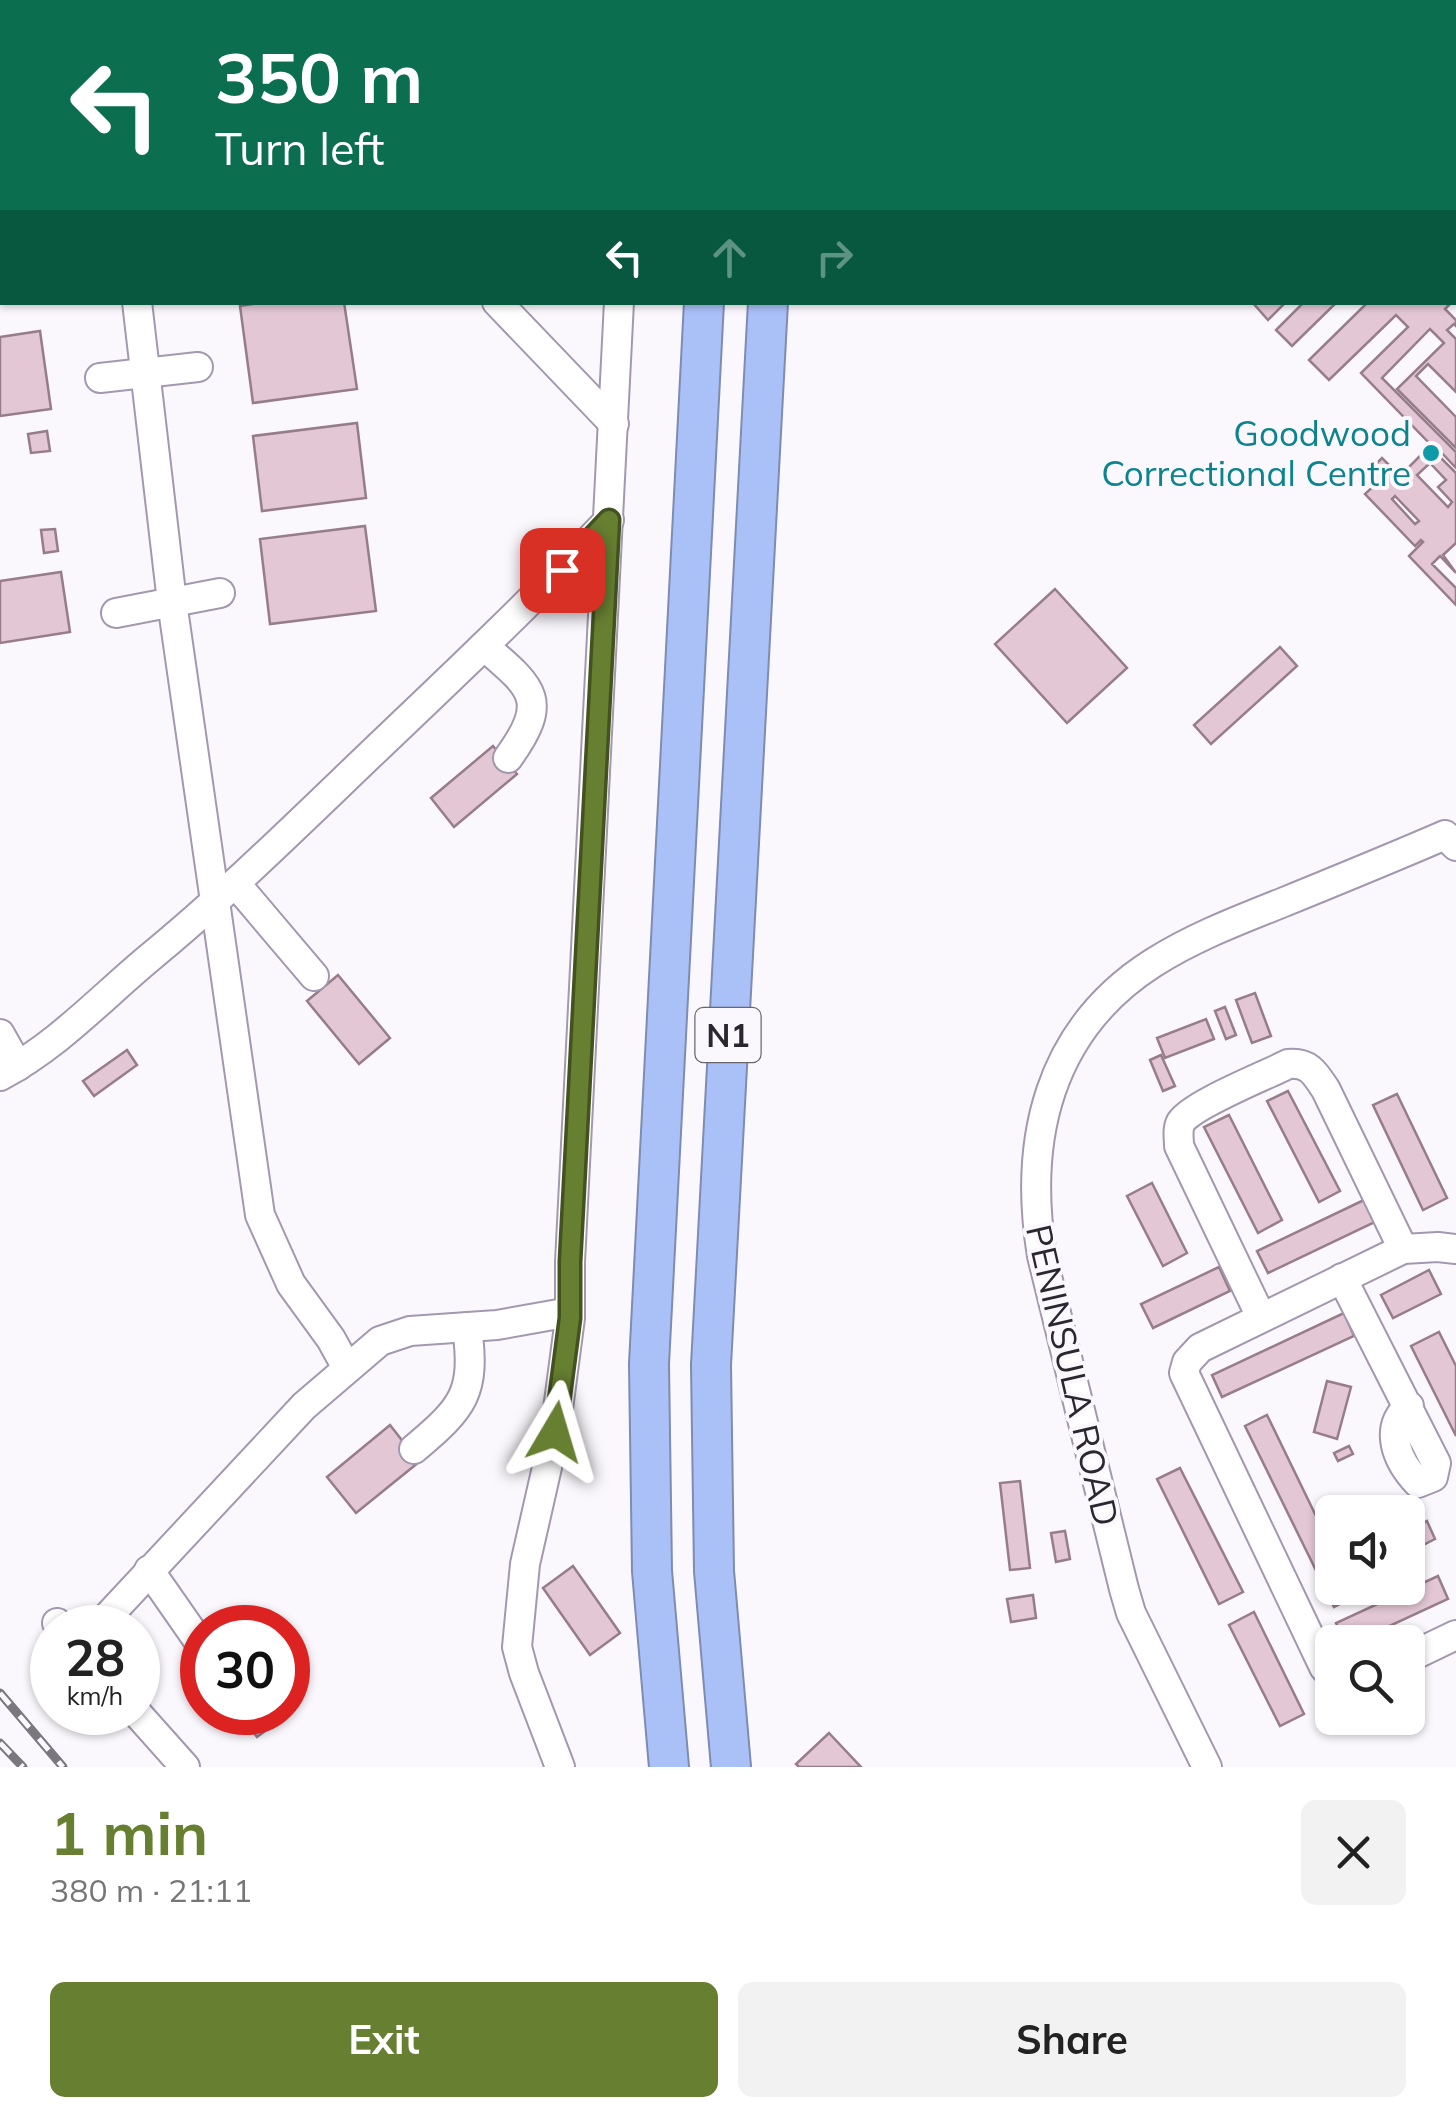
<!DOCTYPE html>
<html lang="en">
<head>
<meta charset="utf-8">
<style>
  body { margin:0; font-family:Mulish,sans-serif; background:#f2f2f2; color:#222; height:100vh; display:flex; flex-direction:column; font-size:38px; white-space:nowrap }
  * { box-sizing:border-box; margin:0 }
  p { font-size:32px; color:#767676 }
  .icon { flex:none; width:55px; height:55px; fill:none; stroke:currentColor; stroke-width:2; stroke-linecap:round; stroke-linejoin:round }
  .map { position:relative; height:1767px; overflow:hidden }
  .panel { display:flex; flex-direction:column; background:#fff; flex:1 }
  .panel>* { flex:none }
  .hud { position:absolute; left:0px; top:0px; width:1458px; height:305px; box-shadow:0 2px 8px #0004; background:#0b6e4f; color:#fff; overflow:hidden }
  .buttons { position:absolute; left:1315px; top:1495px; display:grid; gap:20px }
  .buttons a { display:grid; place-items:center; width:110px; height:110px; border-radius:15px; background:#fff; box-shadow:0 2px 8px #0004; font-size:50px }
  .speed { position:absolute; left:30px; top:1605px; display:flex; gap:20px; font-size:50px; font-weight:700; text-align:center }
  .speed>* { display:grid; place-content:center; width:130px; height:130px; border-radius:50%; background:#fff; box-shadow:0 2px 8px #0004; line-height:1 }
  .speed small { font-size:25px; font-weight:400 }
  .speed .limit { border:15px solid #d22; background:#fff; color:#111 }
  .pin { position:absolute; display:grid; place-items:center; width:85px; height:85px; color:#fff; margin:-42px; border-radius:20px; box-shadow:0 5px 15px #0006 }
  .me { position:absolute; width:110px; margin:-55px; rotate:7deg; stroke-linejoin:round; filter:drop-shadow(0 0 8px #0008) }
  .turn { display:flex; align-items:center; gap:35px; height:210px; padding:0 50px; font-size:45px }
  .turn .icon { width:130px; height:130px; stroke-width:2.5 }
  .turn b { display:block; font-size:70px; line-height:85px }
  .lanes { display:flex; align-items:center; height:95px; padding:0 50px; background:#0003; justify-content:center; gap:50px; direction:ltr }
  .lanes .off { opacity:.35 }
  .round { display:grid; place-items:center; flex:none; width:105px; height:105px; border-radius:15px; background:#f2f2f2 }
  .headline { display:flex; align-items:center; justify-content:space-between; height:170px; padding:0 50px }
  h1 { font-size:60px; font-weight:700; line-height:75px; color:#677f31 }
  .action { display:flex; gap:20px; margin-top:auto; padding:20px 50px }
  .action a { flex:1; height:115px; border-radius:15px; background:#677f31; color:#fff; font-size:40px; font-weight:700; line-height:115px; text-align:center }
  .action a+a { background:#f2f2f2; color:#222 }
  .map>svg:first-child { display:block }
  .building { fill:#e3c7d4; stroke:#977d89; stroke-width:2.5; fill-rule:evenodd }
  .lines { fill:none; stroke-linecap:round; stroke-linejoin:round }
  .minor-casing { stroke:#a398af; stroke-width:32 }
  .highway-casing { stroke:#7e8bb2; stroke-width:42 }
  .minor { stroke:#fff; stroke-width:28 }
  .highway { stroke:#aac1f8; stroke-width:38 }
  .rail-casing { stroke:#7b777e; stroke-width:9 }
  .rail { stroke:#fbf8fd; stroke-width:5; stroke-dasharray:15; stroke-linecap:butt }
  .route-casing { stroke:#435320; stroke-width:25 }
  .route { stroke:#677f31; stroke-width:18 }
  .culture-dot { fill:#0f9aa8; stroke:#fbf8fd; stroke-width:4 }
  .labels { text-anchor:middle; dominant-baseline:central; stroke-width:8; stroke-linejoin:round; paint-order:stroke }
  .shield { fill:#fbf8fd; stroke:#69666e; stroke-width:2.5 }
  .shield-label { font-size:32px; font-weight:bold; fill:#2b2730 }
  .culture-label { font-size:35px; fill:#0d838f; stroke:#fbf8fd; text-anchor:end }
  .street-label { font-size:35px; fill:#2b2730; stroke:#fbf8fd }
</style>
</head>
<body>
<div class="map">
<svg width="1456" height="1767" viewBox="0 0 1456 1767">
  <rect width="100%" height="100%" fill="#fbf8fd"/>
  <g class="building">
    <path d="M 1100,0 L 1208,0 L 1098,2 Z"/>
    <path d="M 265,302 L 344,302 L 357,389 L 253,403 L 240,306 Z"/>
    <path d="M 1252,302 L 1286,302 L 1268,320 Z"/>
    <path d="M 1304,302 L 1337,302 L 1292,346 L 1276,330 Z"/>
    <path d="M 1368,302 L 1452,302 L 1445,309 L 1456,320 L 1456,326 L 1454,324 L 1447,330 L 1456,339 L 1456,392 L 1428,364 L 1416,376 L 1456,417 L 1456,448 L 1397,389 L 1444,343 L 1430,329 L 1382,378 L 1456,452 L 1456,468 L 1440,451 L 1437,454 L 1456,473 L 1456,543 L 1443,555 L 1456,573 L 1440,556 L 1432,564 L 1456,588 L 1456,605 L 1409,556 L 1423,542 L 1421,540 L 1415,546 L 1365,494 L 1378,482 L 1368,472 L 1382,458 L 1400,476 L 1431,445 L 1361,373 L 1408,327 L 1396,315 L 1329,380 L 1309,360 ZM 1430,463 L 1446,480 L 1438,487 L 1452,502 L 1448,507 L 1417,475 ZM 1395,496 L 1419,521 L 1415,524 L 1392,499 Z"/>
    <path d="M 40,331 L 51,409 L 0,416 L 0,337 Z"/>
    <path d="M 357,423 L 366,498 L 262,511 L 253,436 Z"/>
    <path d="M 47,431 L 50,451 L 31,453 L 28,434 Z"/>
    <path d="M 365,526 L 376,611 L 270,624 L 260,539 Z"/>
    <path d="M 55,529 L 58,551 L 44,553 L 41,530 Z"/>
    <path d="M 61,572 L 70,632 L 0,643 L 0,581 Z"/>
    <path d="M 1055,589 L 1127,668 L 1067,723 L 995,644 Z"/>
    <path d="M 1280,647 L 1297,666 L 1211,744 L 1194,725 Z"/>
    <path d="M 493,746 L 517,774 L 454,827 L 431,798 Z"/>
    <path d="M 338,975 L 390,1038 L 359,1064 L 307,1001 Z"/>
    <path d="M 1255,993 L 1271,1036 L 1252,1043 L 1236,1000 Z"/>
    <path d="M 1225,1007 L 1236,1035 L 1226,1039 L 1215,1011 Z"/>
    <path d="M 1206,1019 L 1214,1039 L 1165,1058 L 1157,1038 Z"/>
    <path d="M 127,1050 L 137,1065 L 94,1096 L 83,1081 Z"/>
    <path d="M 1161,1055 L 1175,1086 L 1163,1091 L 1150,1060 Z"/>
    <path d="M 1288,1091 L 1340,1191 L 1319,1202 L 1267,1101 Z"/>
    <path d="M 1397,1094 L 1447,1198 L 1423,1210 L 1373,1105 Z"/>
    <path d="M 1229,1115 L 1282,1220 L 1258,1233 L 1204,1127 Z"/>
    <path d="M 1152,1183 L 1187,1253 L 1163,1266 L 1127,1196 Z"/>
    <path d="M 1364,1200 L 1375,1222 L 1268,1273 L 1257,1251 Z"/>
    <path d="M 1219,1267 L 1230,1291 L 1153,1328 L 1141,1304 Z"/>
    <path d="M 1429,1270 L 1441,1294 L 1393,1318 L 1381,1295 Z"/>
    <path d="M 1344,1313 L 1354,1336 L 1222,1397 L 1212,1375 Z"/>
    <path d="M 1439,1332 L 1456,1366 L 1456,1436 L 1411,1346 Z"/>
    <path d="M 1327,1381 L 1351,1387 L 1337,1439 L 1314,1432 Z"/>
    <path d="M 1267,1415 L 1332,1549 L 1332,1588 L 1351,1588 L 1355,1596 L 1334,1607 L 1245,1426 Z"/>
    <path d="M 390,1425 L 419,1462 L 356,1513 L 327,1477 Z"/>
    <path d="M 1349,1446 L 1353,1454 L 1338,1461 L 1334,1453 Z"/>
    <path d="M 1180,1468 L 1243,1592 L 1219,1604 L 1157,1479 Z"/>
    <path d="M 1020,1481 L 1030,1568 L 1010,1570 L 1000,1483 Z"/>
    <path d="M 1427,1521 L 1435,1539 L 1423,1545 L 1414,1527 Z"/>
    <path d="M 1065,1531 L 1070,1559 L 1056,1562 L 1051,1533 Z"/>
    <path d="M 573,1566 L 620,1633 L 590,1655 L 543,1588 Z"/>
    <path d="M 1438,1576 L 1448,1599 L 1355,1642 L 1345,1642 L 1336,1623 Z"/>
    <path d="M 1033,1595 L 1036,1618 L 1011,1622 L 1007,1599 Z"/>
    <path d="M 1254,1612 L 1304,1714 L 1280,1726 L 1229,1625 Z"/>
    <path d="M 239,1712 L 285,1712 L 287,1715 L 257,1737 Z"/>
    <path d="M 829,1733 L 861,1767 L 799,1767 L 796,1764 Z"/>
  </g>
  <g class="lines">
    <defs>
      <g id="minor">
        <path d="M 109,0 L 113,2"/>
        <path d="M 361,2 L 362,0"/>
        <path d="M 635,2 L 635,0"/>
        <path d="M 0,196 L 2,194"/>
        <path d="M 137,302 L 172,602 L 260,1215 L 291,1284 L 331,1339 L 347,1368"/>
        <path d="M 497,302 L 614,424"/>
        <path d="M 100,378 L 198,367"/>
        <path d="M 116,613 L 220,593"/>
        <path d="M 484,646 C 533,688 550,700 508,758"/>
        <path d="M 236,884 L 314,976"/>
        <path d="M 0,1034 L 18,1066"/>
        <path d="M 0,1076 C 57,1046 99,1000 148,959 C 226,895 298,824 371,754 C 452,677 532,601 609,520"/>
        <path d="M 1342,1278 L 1436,1463 L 1433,1477 L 1418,1483 C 1397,1461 1383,1429 1409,1406"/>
        <path d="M 1261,1317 L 1179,1146 C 1179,1138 1177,1129 1181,1122 C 1193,1104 1265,1076 1288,1064 C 1309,1062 1315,1073 1326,1090 L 1403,1249"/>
        <path d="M 414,1449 C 464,1407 476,1393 467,1327"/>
        <path d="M 149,1570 L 202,1646"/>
        <path d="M 57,1623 L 61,1628"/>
        <path d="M 97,1628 L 304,1406 L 380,1341 L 410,1331 L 497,1325 L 570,1312"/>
        <path d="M 1408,1658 L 1456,1635"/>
        <path d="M 1332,1676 L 1324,1667 L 1184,1373 L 1187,1362 L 1200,1348 L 1403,1249 L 1438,1247 L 1456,1249"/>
        <path d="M 136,1712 L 185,1767"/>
        <path d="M 560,1767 L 524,1673 L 517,1647 L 525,1564 L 555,1432 L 570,1318 L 570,1262 L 619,302"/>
        <path d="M 1207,1767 L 1131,1613 L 1124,1589 L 1042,1256 C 1023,1140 1048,1030 1153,963 C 1194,937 1239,920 1284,902 C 1338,880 1392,858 1445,835 L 1456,846"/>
      </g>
      <g id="highway">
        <path d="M 720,2 L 720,0"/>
        <path d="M 789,2 L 789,0"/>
        <path d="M 669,1767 L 652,1571 L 649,1364 L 704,302"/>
        <path d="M 731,1767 L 714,1571 L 711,1365 L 768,302"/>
      </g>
    </defs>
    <use href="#minor" class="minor-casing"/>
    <use href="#highway" class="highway-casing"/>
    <use href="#minor" class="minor"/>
    <use href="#highway" class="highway"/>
    <defs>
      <g id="rail">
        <path d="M 0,1693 L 63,1767"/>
        <path d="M 0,1743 L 23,1767"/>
      </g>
    </defs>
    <use href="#rail" class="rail-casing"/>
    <use href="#rail" class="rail"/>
  </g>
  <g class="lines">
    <defs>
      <path id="route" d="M 555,1432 L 570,1318 L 570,1262 L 609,520 L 562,570"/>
    </defs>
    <use href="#route" class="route-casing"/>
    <use href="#route" class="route"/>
  </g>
  <circle class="culture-dot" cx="1431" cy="453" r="10"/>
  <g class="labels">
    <rect class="shield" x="695.5" y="1008" width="65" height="54" rx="8"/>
    <g class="shield-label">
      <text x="728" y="1035">N1</text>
    </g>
    <g class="culture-label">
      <text x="1411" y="433">Goodwood<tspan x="1411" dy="40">Correctional Centre</tspan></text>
    </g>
    <g class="street-label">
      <text transform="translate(1073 1375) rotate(77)">PENINSULA ROAD</text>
    </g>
  </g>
</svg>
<div class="buttons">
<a><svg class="icon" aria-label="sound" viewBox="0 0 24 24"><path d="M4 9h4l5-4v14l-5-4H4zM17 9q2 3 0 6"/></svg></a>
<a><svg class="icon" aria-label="search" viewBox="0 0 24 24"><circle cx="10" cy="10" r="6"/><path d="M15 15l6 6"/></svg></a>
</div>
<div class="speed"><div>28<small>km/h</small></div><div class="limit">30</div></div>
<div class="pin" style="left:562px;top:570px;background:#d93025"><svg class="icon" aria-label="arrive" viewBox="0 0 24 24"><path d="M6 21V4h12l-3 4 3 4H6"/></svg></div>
<svg class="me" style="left:555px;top:1432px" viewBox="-20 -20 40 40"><path d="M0-17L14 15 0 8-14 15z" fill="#677f31" stroke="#fff" stroke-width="4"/></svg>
<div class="hud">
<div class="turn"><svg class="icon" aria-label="left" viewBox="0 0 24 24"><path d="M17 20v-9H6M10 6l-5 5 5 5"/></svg><div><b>350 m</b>Turn left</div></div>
<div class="lanes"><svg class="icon" aria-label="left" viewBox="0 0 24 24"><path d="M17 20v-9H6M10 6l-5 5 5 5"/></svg><svg class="icon off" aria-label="ahead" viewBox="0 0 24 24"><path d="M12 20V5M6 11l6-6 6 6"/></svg><svg class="icon off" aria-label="right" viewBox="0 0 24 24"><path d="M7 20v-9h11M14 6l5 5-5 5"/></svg></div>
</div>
</div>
<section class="panel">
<div class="headline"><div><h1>1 min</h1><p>380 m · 21:11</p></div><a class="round"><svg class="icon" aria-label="close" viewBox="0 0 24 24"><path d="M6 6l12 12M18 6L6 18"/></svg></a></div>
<div class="action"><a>Exit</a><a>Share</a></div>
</section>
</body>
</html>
